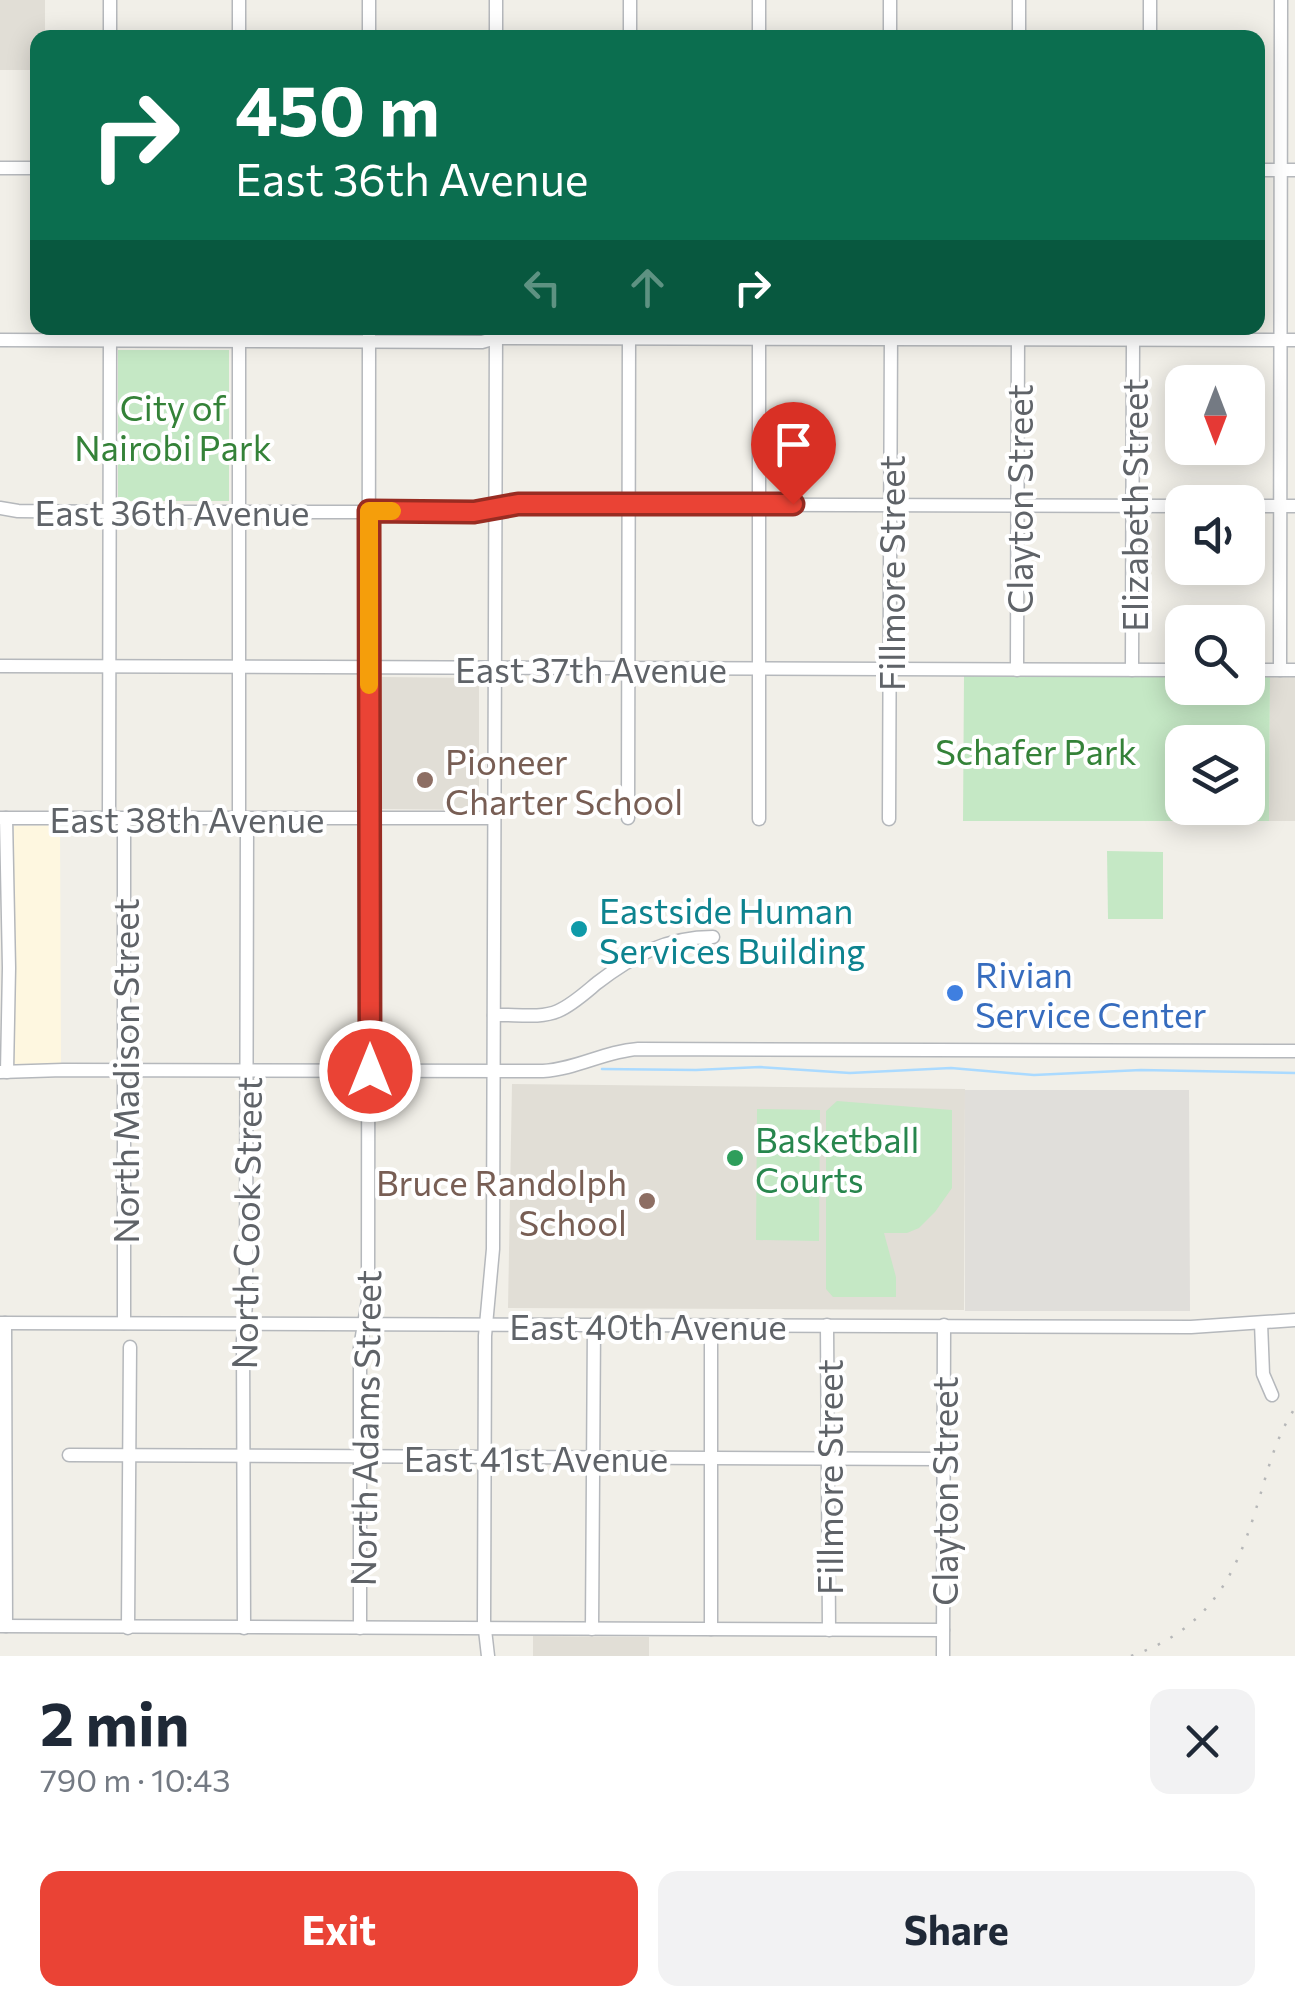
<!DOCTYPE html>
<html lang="en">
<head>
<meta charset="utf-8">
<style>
  body { margin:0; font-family:Commissioner,sans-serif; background:#f2f2f3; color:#1f2937; height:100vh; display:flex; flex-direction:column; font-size:38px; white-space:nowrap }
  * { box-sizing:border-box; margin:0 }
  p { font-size:32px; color:#747a83 }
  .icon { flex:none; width:55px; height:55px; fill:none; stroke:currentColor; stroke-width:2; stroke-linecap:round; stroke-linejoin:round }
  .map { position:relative; height:1656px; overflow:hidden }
  .sheet { display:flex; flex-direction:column; background:#fff; flex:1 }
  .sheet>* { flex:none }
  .banner { position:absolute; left:30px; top:30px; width:1235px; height:305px; border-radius:20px; box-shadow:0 5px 25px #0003; background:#0b6e4f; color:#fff; overflow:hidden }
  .needle { width:65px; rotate:180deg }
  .tools { position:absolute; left:1165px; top:365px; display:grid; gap:20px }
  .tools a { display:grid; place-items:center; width:100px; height:100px; border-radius:20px; background:#fff; box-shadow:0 5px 25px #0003; font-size:50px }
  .pin { position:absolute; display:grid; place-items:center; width:85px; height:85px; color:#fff; margin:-102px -42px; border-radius:50% 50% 50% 0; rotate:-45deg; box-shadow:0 0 10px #0007 }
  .pin .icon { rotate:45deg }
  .me { position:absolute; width:110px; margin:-55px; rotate:0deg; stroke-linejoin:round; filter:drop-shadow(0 0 8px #0008) }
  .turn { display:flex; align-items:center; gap:35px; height:210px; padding:0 40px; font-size:45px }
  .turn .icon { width:130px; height:130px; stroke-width:2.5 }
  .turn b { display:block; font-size:70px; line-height:85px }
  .lanes { display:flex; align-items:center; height:95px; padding:0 40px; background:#0003; justify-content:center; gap:50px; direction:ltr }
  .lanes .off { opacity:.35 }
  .round { display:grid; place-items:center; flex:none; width:105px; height:105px; border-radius:20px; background:#f2f2f3 }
  .summary { display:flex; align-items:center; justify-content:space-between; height:170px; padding:0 40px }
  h1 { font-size:60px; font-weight:700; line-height:75px }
  .action { display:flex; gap:20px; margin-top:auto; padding:20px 40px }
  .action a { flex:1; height:115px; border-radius:20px; background:#ea4335; color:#fff; font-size:40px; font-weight:700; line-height:115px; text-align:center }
  .action a+a { background:#f2f2f3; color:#1f2937 }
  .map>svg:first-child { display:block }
  .commercial { fill:#fef7e0 }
  .industrial { fill:#e0deda }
  .education { fill:#e1ded6 }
  .green { fill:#c5e8c5; fill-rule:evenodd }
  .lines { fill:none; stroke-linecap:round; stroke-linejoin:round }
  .stream { stroke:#aadaff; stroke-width:2.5 }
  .minor-casing { stroke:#b5b8bc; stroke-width:15 }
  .minor { stroke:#fff; stroke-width:12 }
  .rail { stroke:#b6b7b8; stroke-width:2.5; stroke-dasharray:2.5 12; stroke-linecap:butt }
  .route-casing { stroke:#982c22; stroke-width:25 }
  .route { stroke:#ea4335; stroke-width:18 }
  .slow { stroke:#f59e0b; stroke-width:18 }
  .education-dot { fill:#8d6e63; stroke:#fff; stroke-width:4 }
  .culture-dot { fill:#0f9aa8; stroke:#fff; stroke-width:4 }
  .shop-dot { fill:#3f7fe0; stroke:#fff; stroke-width:4 }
  .leisure-dot { fill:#2e9e5b; stroke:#fff; stroke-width:4 }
  .labels { text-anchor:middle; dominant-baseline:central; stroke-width:8; stroke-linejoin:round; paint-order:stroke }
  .park-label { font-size:35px; fill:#348238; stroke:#fff }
  .street-label { font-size:35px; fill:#5f6368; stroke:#fff }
  .education-label { font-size:35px; fill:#785e54; stroke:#fff; text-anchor:start }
  .culture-label { font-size:35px; fill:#0d838f; stroke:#fff; text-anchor:start }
  .shop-label { font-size:35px; fill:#366cbe; stroke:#fff; text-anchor:start }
  .leisure-label { font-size:35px; fill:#27864d; stroke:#fff; text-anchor:start }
</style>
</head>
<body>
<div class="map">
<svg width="1295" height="1656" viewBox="0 0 1295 1656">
  <rect width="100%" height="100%" fill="#f1efe8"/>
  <path class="commercial" d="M 60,825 L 61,1066 L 14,1066 L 14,826 Z"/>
  <path class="industrial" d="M 965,1090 L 1189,1090 L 1190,1311 L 965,1311 Z"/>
  <g class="education">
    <path d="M 0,0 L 45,0 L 45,37 L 38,38 L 37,70 L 0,70 Z"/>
    <path d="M 382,677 L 479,678 L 479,810 L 381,809 Z"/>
    <path d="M 1270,677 L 1295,677 L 1295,821 L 1269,821 Z"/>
    <path d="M 512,1084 L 965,1089 L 964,1310 L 508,1308 Z"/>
    <path d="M 533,1636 L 649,1637 L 649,1656 L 533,1656 Z"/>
  </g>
  <g class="green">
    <rect x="118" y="350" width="111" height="151"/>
    <path d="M 964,676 L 1182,677 L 1182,688 L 1248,688 L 1248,677 L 1270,677 L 1269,821 L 963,821 ZM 1182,742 L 1248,742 L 1248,808 L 1182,808 Z"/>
    <path d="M 1107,851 L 1163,852 L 1163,919 L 1108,919 Z"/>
    <path d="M 837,1101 L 952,1110 L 952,1188 L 935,1212 L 919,1228 L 907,1233 L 884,1233 L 896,1277 L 896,1297 L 833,1297 L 826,1289 L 826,1111 Z"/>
    <path d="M 757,1109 L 820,1110 L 819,1241 L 756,1240 Z"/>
  </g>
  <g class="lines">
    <path class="stream" d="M 602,1069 L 696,1070 L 760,1067 L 850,1073 L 951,1068 L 1034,1075 L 1141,1070 L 1295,1073"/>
    <defs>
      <g id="minor">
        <path d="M 239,0 L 239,38"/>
        <path d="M 369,0 L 369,38"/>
        <path d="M 496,0 L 496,38"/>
        <path d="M 759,0 L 759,38"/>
        <path d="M 110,38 L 110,0"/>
        <path d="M 630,38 L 630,0"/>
        <path d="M 890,38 L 890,0"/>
        <path d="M 1019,38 L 1019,0"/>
        <path d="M 1150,38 L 1150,0"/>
        <path d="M 0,168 L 38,168"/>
        <path d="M 1258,170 L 1295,170"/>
        <path d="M 0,340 L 482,342 L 496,338 L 1295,340"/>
        <path d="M 1248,506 L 1295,506"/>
        <path d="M 0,508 L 18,511 L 110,512 L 474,512 L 518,504 L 1182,506"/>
        <path d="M 0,666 L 1182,670"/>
        <path d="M 1017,670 L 1018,328"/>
        <path d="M 1132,670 L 1133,339"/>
        <path d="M 1248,670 L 1295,670"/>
        <path d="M 1280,670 L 1281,0"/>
        <path d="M 0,818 L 494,818"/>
        <path d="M 6,818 L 9,968 L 7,1072"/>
        <path d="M 109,818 L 110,328"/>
        <path d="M 239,818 L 239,328"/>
        <path d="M 628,818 L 629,328"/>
        <path d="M 759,819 L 759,328"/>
        <path d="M 889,819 L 891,328"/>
        <path d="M 494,1015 C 514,1014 540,1019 558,1011 C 572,1005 585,993 597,983 C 632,956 667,937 713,937"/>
        <path d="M 0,1072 L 63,1070 L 543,1071 C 577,1069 605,1051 638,1049 L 1295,1051"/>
        <path d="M 0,1323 L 1191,1327 L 1295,1320"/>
        <path d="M 5,1323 L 6,1626"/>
        <path d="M 124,1323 L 124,819"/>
        <path d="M 1261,1323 L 1263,1374 L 1272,1395"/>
        <path d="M 711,1325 L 711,1629"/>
        <path d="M 827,1325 L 829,1630"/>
        <path d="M 69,1455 L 943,1459"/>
        <path d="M 0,1626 L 943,1630"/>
        <path d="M 128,1628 L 130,1347"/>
        <path d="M 244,1628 L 243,1340 L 246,1304 L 247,819"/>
        <path d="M 360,1628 L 360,1348 L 368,1300 L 369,328"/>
        <path d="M 592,1629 L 594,1324"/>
        <path d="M 488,1656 L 484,1621 L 485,1336 L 493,1249 L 496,328"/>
        <path d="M 943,1656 L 944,1325"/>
      </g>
    </defs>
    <use href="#minor" class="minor-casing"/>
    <use href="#minor" class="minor"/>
    <path class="rail" d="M 1131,1656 C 1206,1630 1234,1581 1256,1509 C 1267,1474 1274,1440 1295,1408"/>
  </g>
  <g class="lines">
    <defs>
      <path id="route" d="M 370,1071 L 369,511 L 474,512 L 518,504 L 793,504"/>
    </defs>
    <use href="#route" class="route-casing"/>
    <use href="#route" class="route"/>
    <path class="slow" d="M 369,685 L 369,511 L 392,511"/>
  </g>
  <g class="education-dot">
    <circle cx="425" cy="780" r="10"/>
    <circle cx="647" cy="1201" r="10"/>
  </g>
  <circle class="culture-dot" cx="579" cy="929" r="10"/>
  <circle class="shop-dot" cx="955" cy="993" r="10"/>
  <circle class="leisure-dot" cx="735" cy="1158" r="10"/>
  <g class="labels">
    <g class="park-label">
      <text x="173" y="406">City of<tspan x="173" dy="40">Nairobi Park</tspan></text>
      <text x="1036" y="750">Schafer Park</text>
    </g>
    <g class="street-label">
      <text transform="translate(1018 499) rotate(-90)">Clayton Street</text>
      <text transform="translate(1133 505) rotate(-90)">Elizabeth Street</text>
      <text x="172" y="511">East 36th Avenue</text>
      <text transform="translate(890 573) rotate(-90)">Fillmore Street</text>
      <text x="591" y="668">East 37th Avenue</text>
      <text x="187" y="818">East 38th Avenue</text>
      <text transform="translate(124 1071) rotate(-90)">North Madison Street</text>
      <text transform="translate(245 1223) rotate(-89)">North Cook Street</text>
      <text x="648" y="1325">East 40th Avenue</text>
      <text transform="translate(364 1428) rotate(-89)">North Adams Street</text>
      <text x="536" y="1457">East 41st Avenue</text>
      <text transform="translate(828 1477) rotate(-90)">Fillmore Street</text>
      <text transform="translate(943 1491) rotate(-90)">Clayton Street</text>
    </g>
    <g class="education-label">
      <text x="445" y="760">Pioneer<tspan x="445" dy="40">Charter School</tspan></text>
      <text x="627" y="1181" text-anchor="end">Bruce Randolph<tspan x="627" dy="40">School</tspan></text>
    </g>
    <g class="culture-label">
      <text x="599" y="909">Eastside Human<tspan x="599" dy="40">Services Building</tspan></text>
    </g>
    <g class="shop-label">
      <text x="975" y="973">Rivian<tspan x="975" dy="40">Service Center</tspan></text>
    </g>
    <g class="leisure-label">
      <text x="755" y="1138">Basketball<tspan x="755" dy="40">Courts</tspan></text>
    </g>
  </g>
</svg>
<div class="tools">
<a><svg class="needle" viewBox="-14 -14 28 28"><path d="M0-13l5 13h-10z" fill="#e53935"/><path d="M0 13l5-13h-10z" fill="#747a83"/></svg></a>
<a><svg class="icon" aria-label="sound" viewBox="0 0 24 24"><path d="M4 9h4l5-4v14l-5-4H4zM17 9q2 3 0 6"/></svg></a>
<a><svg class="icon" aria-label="search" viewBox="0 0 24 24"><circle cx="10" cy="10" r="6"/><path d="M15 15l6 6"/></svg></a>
<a><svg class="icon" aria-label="layers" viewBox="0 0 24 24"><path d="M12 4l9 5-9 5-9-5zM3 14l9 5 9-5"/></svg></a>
</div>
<div class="pin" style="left:793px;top:504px;background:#d93025"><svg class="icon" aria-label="arrive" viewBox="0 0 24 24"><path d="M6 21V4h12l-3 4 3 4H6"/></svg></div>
<svg class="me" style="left:370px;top:1071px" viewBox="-20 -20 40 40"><circle r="17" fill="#ea4335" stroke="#fff" stroke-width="3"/><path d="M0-11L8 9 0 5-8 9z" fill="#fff"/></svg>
<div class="banner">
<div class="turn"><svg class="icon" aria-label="right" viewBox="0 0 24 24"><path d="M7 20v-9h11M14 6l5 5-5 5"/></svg><div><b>450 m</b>East 36th Avenue</div></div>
<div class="lanes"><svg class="icon off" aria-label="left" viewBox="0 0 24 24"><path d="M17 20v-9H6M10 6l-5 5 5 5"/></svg><svg class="icon off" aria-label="ahead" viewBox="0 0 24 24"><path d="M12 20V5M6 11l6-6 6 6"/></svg><svg class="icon" aria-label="right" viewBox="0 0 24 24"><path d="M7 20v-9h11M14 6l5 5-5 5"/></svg></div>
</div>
</div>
<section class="sheet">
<div class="summary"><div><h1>2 min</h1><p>790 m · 10:43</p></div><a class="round"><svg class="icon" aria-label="close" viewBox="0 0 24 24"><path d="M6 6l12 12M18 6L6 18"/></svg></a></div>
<div class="action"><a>Exit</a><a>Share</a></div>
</section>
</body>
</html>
